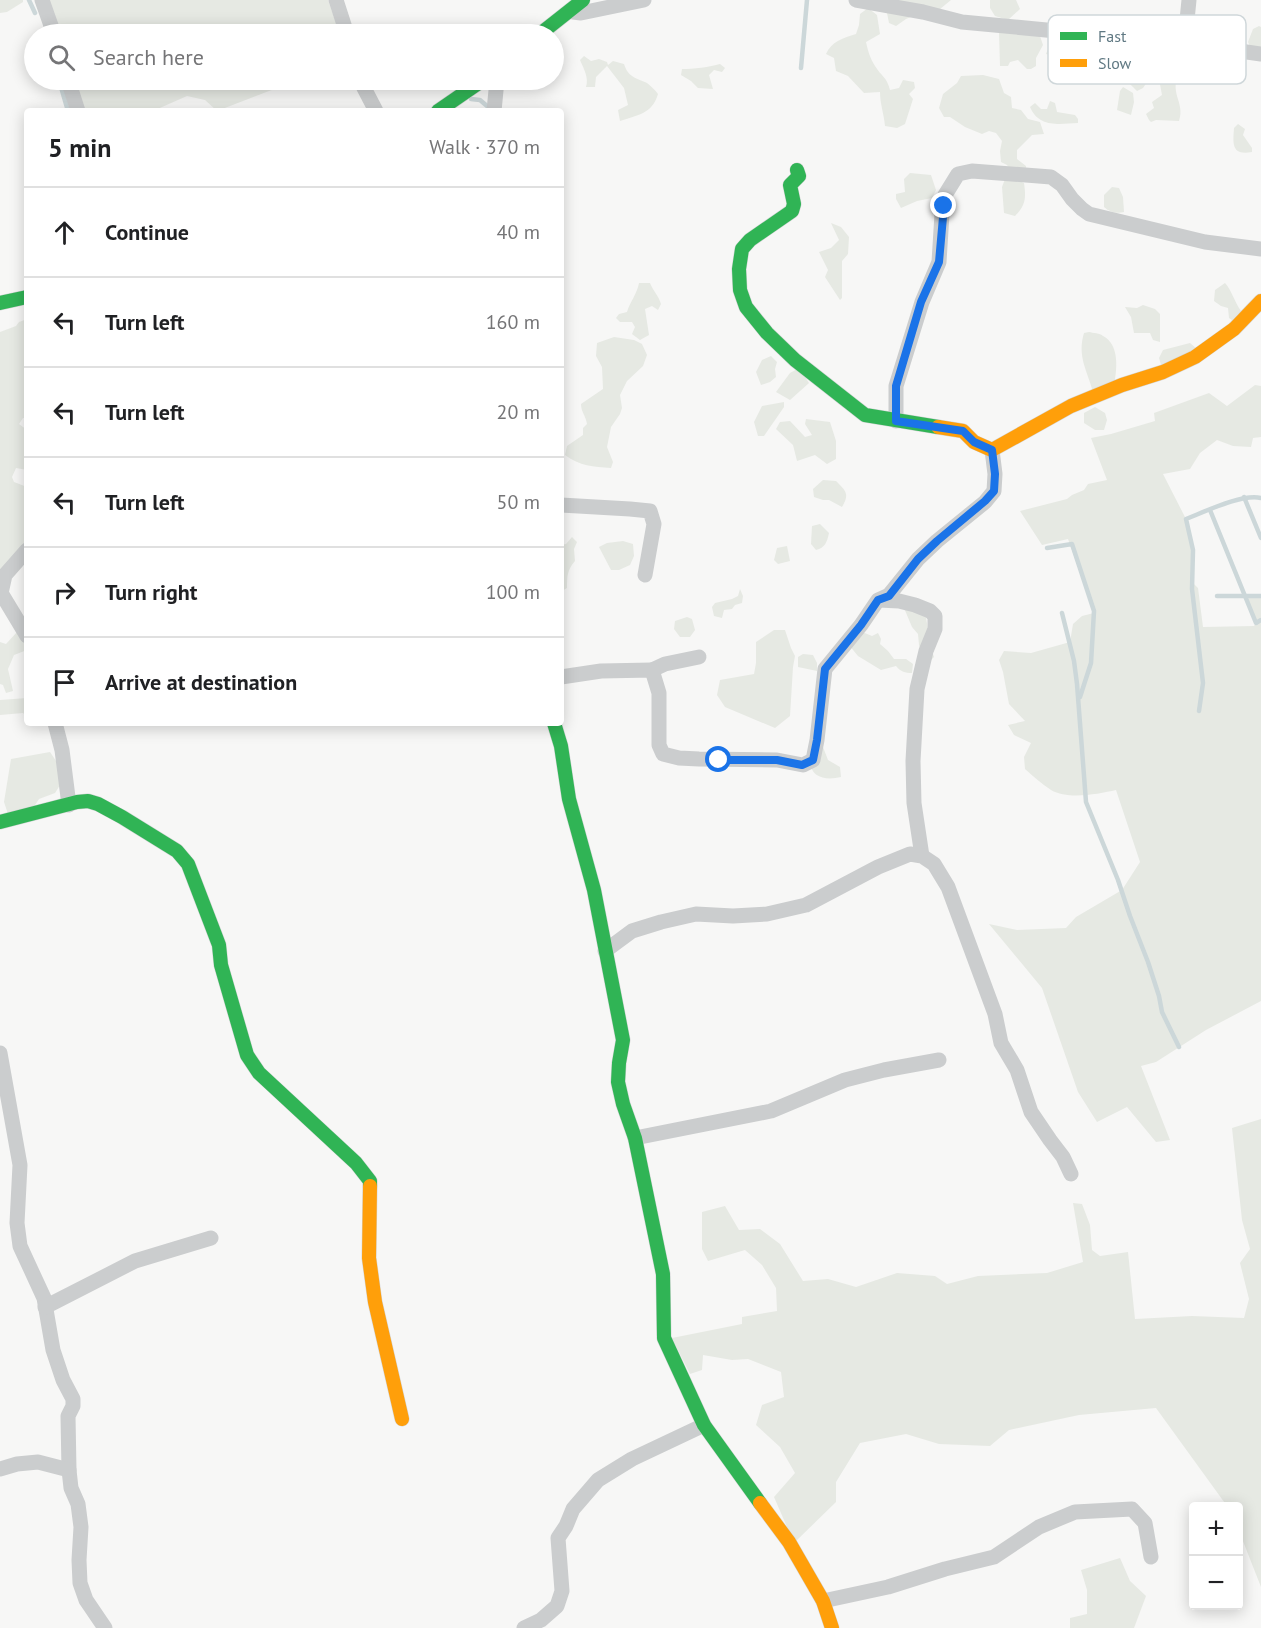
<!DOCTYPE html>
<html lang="en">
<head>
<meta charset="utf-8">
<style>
	body { margin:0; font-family:"PT Sans",sans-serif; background:#f2f2f2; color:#202124 }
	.controls { position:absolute; right:18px; bottom:18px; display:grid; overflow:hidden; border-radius:6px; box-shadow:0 3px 15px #0003 }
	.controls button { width:54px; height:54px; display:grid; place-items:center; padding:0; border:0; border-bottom:2px solid #e0e0e0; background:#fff; color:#202124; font:30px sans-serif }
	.stop { position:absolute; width:18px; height:18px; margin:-14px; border:4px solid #1a73e8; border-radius:50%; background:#fff }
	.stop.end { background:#1a73e8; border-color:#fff; box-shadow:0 2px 6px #0008 }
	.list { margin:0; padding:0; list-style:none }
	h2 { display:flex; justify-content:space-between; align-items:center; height:78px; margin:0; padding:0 24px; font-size:26px }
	h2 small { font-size:20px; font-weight:400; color:#757577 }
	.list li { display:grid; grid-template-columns:39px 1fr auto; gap:18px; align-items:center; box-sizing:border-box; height:90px; padding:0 24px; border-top:2px solid #e0e0e0 }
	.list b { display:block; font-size:22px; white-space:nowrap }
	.list em { font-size:20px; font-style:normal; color:#757577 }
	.icon { flex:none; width:33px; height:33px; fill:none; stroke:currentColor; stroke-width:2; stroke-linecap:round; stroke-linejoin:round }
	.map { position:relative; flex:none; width:1261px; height:1628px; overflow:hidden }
	.search { position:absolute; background:#fff; box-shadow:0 3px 15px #0003; left:24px; top:24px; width:540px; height:66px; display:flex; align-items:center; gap:15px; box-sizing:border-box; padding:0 21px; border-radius:33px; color:#757577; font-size:22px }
	.panel { position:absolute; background:#fff; box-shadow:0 3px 15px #0003; left:24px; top:108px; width:540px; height:618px; border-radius:6px }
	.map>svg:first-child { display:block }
	.green { fill:#e6e9e3 }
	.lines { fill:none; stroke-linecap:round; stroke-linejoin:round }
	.stream { stroke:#ccd7d9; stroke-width:4.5 }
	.fast-casing { stroke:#d4d5d6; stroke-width:15 }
	.slow-casing { stroke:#d4d5d6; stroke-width:15 }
	.street { stroke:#cbcdce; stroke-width:15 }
	.fast { stroke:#30b455; stroke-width:14 }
	.slow { stroke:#ff9f0a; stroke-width:14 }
	.route { stroke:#1a73e8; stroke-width:8 }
	.key { fill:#fff; stroke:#cfd7da; stroke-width:1.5 }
	.key-label { font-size:16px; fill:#607983 }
</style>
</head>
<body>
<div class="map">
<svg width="1261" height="1628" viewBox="0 0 1261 1628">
	<rect width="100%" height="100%" fill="#f7f7f6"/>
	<!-- green -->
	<g class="green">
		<polygon points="0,0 23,0 23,2 7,12 0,13"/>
		<polygon points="48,0 328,0 340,34 60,34"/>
		<polygon points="888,0 951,0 940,9 923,12 906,19 896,26 889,23 887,13"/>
		<polygon points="990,0 1016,0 1020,9 1008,20 995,16 990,8"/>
		<path d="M868 8 877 15 880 34 866 42C868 51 870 58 875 66 881 76 887 77 890 90L899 88 903 80 914 82 915 88 909 94 913 99 905 124 897 128 885 126C884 114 880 104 880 92L864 93 848 76 836 71 834 58 826 54C832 41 843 38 856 34L859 25 860 14Z"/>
		<polygon points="1259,26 1261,27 1261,58 1254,55 1248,42 1253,29"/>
		<polygon points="999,32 1039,33 1043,45 1036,58 1036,66 1031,69 1027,69 1018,60 1010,62 1008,66 1000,66"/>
		<path d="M1155 34 1156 42 1154 59 1167 62H1176L1181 46 1188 47 1189 53 1181 61 1182 69C1166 92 1186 101 1179 121L1156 120 1151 122 1149 120 1146 114 1154 108 1152 102 1162 95 1159 79 1151 76 1143 88 1137 91 1124 78V67L1126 61 1133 62V72L1141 75 1146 68 1147 51 1138 50 1136 41 1141 35Z"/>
		<path d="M1053 43 1067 44 1066 50C1059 54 1054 57 1046 54L1048 49Z"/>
		<path d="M584 56 591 61 599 59 607 62 608 65 613 61 624 64C628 77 636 78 647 83 651 86 655 90 658 94 652 114 638 115 620 121L618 110 628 105 624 88 607 66 596 77 595 87H586C589 78 584 69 580 60Z"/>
		<path d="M720 64 725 68 722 72 714 70 709 75 713 89 698 88 691 81 681 75 682 69C693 69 710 67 720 64Z"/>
		<polygon points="983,75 999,79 1004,93 1011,97 1012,108 1021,110 1028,119 1040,122 1044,134 1032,135 1017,150 1017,159 1026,166 1026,171 1012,173 1007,165 1001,162 1000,151 1002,141 996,133 989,131 982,134 965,127 950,117 944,117 939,108 943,94 957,83 961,76"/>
		<polygon points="75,80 298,80 217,111 205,100 187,96 153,111 83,111"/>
		<polygon points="1123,87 1133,93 1134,102 1131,115 1117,110 1120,91"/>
		<path d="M1050 101 1055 103 1057 112 1075 115 1078 119V123C1059 124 1039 128 1030 107L1035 103 1041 109H1047Z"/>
		<path d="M1238 124 1245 129 1243 135 1252 148V152C1231 156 1233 143 1234 128Z"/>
		<polygon points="910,173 931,175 936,190 932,198 917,201 901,208 896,199 896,194 905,192 904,179"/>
		<path d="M1005 179H1015L1024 183C1026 197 1026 205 1015 216L1004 213 1002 187Z"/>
		<path d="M1112 187 1119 188 1123 197 1124 212C1117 214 1109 212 1104 207V195Z"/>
		<polygon points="831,223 841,227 849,237 848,254 842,261 842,298 840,300 825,277 828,270 819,252 831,248 839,240"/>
		<path d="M639 283H650C653 291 659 296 661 304L658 310 652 306 645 309 649 335 640 340 632 334 635 327 632 322H620L616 318 619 314 627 312C630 302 637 294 639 283Z"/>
		<path d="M1225 283C1232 291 1234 301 1241 311L1232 320 1229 318 1228 308 1221 306 1214 301 1215 290Z"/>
		<polygon points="1143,305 1155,309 1160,314 1160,342 1153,340 1150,333 1134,333 1131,317 1125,307 1137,308"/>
		<polygon points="27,319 27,419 23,418 19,424 27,430 27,470 16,468 12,477 14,482 27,487 27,543 0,580 0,332 16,326 19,322"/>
		<path d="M1089 332C1093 333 1100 333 1103 336 1120 345 1117 370 1114 385L1093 392C1087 370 1077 356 1084 333Z"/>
		<path d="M614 337 634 340 642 344 647 355 643 366 627 381 620 395 622 408 620 414 611 427 607 447 613 462 611 468C593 467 580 466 565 455L567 446 583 435V428L587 424C586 416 581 412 581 404L603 389 602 367 596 356 597 343Z"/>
		<polygon points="1190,343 1198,350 1162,368 1159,358 1163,350"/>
		<polygon points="771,356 777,362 775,369 776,377 770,382 761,385 756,372 762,360"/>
		<polygon points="799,368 809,383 790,400 776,392 790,373"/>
		<path d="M1255 385 1261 386V437L1253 438 1251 447 1233 446 1217 440 1200 453 1190 469 1163 474 1186 519 1193 550V583L1198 588 1203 627 1254 626 1256 623 1246 597 1261 596V1001L1206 1030 1156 1062 1141 1066 1170 1140 1156 1142 1127 1107 1097 1122 1078 1092 1042 988 989 924 1017 930 1066 928 1076 917 1122 890 1140 862 1116 790C1098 794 1068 800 1051 790 1042 784 1033 776 1025 769L1024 757 1031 743 1014 735 1008 725 1025 721 1009 704 1003 672 999 660 1004 651 1031 653 1070 642 1073 624 1082 616 1094 613 1068 539 1042 545 1020 511 1067 499 1072 495 1084 490 1088 484 1107 480 1091 438 1111 434 1155 421 1154 413 1209 393 1227 406Z"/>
		<polygon points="784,402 784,407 764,436 758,436 754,422 762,406"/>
		<polygon points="1095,407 1105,413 1107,420 1104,430 1095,430 1084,423 1084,413"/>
		<polygon points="806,419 830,422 836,441 836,459 827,464 815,455 797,461 793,445 776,429 780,422 790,421 805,437 812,435 805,424"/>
		<path d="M823 480 836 481C846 491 850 494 842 507L829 500H823L814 497 813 489Z"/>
		<path d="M820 524 829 533C827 542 825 548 816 550L811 544 812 526Z"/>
		<path d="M572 537 577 542 574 549 575 561C567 570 567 577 567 588L562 591 561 578 563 575 561 573V545L566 544Z"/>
		<polygon points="623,541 633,544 634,556 630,565 619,570 611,570 599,547 607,543"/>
		<polygon points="787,546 790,561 778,564 774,560 777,548"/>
		<polygon points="740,589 743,596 742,603 735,605 732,609 724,610 722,618 714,616 712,607 715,603 732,599 738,596"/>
		<polygon points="924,605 931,648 934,657 931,660 923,658 919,645 918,634 912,627 904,608"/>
		<polygon points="687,617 692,619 695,630 690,637 680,637 674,629 675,621"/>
		<polygon points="774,630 785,630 791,648 795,656 793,667 790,716 775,728 725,707 717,695 720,680 754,674 756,663 756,642"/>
		<polygon points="18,631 27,640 27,650 14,655 8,669 13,691 6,693 3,685 0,684 0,642 6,644"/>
		<path d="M860 631 872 636 878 633 881 639 880 644 888 651 894 659H906L913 664 912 673C905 673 901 672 896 666L881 670 858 656 849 645Z"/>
		<polygon points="803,654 813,655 817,663 817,671 798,667 798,657"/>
		<polygon points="27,698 27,717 23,713 0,715 0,700"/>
		<path d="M814 741 823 747 828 760 840 767 841 777C824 781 808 777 810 756 810 751 813 746 814 741Z"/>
		<polygon points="50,752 60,767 62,782 55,793 39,799 29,814 10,820 4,802 11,759"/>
		<polygon points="1261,1119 1261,1587 1239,1531 1238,1506 1227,1506 1156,1408 1079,1415 1009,1430 990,1446 939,1444 906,1434 860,1443 836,1482 836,1502 794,1543 774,1497 795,1473 780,1447 756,1425 762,1405 784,1397 781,1372 748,1359 732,1360 703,1355 702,1370 690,1374 672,1338 742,1324 742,1317 777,1311 776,1288 762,1265 745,1250 708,1261 702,1249 702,1212 725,1206 739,1230 760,1229 780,1244 803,1281 828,1279 856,1287 897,1273 935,1276 947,1284 978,1276 1047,1273 1083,1262 1073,1203 1082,1204 1090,1225 1092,1250 1100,1256 1128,1252 1135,1319 1192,1316 1244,1318 1249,1299 1240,1263 1250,1249 1242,1220 1232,1128"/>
		<polygon points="1120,1558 1130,1581 1146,1596 1134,1628 1070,1628 1070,1618 1087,1614 1087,1590 1081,1570"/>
	</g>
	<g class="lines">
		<!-- stream -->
		<g class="stream">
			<polyline points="29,0 35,13"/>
			<polyline points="801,68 807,0"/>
			<polyline points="59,80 68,111"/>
			<polyline points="471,99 480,100 487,106"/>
			<polyline points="1244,497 1261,538"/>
			<polyline points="1210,510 1256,623 1261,620"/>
			<polyline points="1047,548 1072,544 1094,611 1091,663 1080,697"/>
			<polyline points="1217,596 1261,596"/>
			<polyline points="1062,613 1074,661 1077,684 1086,802 1118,880 1130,916 1148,962 1159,996 1162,1012 1179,1047"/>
			<path d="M1199 711 1203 683 1192 589 1193 550 1186 519C1204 512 1243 493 1261 498"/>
		</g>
		<defs>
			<g id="fast">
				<polyline points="540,34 583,0"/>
				<polyline points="438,111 483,80"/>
				<polyline points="797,170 799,176 790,185 794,204 792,211 750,240 742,249 739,269 740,290 746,307 767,333 795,360 865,415 938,427"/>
				<polyline points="0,303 27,297"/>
				<polyline points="554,723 561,746 569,799 594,890 623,1040 619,1063 618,1082 623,1104 635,1138 663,1274 664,1338 704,1425 760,1503"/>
				<polyline points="0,822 77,802 88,801 98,804 122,817 177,851 188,864 219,945 221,965 247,1055 259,1073 356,1163 370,1181 370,1186"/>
			</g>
			<g id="slow">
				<polyline points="938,427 963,431 974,442 992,450 1071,406 1122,385 1163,372 1195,357 1234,329 1261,301"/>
				<polyline points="370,1186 369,1258 375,1302 402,1419"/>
				<polyline points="760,1503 789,1542 823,1601 832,1628"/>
			</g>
		</defs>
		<!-- fast casing -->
		<use href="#fast" class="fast-casing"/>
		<!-- slow casing -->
		<use href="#slow" class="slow-casing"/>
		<!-- street -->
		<g class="street">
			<polyline points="42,0 54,34"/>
			<polyline points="336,0 347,34"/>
			<polyline points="856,0 923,12 962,22 1088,34 1112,34 1134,30 1157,33 1233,50 1261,54"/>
			<polyline points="571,10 573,12 581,13 644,0"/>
			<polyline points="1185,40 1189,0"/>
			<polyline points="68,80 78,111"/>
			<polyline points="361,80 364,88 376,111"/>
			<polyline points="494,111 497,80"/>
			<polyline points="896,421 896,386 922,302 939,262 942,214 945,195 958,174 972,171 1051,177 1062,185 1072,199 1082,209 1089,214 1205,242 1261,249"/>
			<polyline points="561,505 630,509 650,511 654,524 645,575"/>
			<polyline points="27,550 5,575 1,593 27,636"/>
			<polyline points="879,600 899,601 915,605 930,611 935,616 935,629 926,651 917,689 913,761 914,803 922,856"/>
			<polyline points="652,670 665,664 699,657"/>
			<polyline points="561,677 601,671 652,670 659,693 659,745 663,754 679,758 699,759 777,760 803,765 813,760 817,740 825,669 861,625 878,600 889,595 918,559 937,541 985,502 994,491 995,474 992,450"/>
			<polyline points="55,723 62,750 69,805"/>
			<polyline points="605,951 632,931 661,922 696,914 733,916 767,914 806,905 878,867 910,854 922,856 934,864 948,887 995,1014 1001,1043 1017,1070 1031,1112 1050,1140 1063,1157 1071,1174"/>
			<polyline points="0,1053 20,1165 17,1223 20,1246 44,1298 53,1350 63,1380 73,1399 73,1406 68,1416 69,1470 71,1488 78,1504 81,1527 79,1560 80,1583 86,1600 105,1628"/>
			<polyline points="635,1138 771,1111 845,1080 884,1070 939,1060"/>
			<polyline points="45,1307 135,1261 211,1238"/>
			<polyline points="0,1469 17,1464 38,1462 69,1470"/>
			<polyline points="823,1601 888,1587 945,1569 994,1557 1039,1527 1075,1512 1132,1509 1145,1523 1151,1557"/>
			<polyline points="524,1628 541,1620 557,1606 562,1591 558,1538 566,1526 573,1509 598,1480 632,1459 704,1425"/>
		</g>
		<!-- fast -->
		<use href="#fast" class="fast"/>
		<!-- slow -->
		<use href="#slow" class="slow"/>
	</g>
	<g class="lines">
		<!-- route -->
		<polyline class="route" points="719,760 777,760 802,765 813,760 817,740 825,669 861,625 878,600 889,596 918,559 937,541 985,501 994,491 995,474 992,450 974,442 963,431 896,421 896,386 921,302 939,262 944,206"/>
	</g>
	<!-- legend -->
	<rect x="1048" y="15" width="198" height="69" rx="9" class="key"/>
	<rect x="1060" y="32" width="27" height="8" fill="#30b455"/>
	<rect x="1060" y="59" width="27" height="8" fill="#ff9f0a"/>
	<g class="key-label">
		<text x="1098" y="42">Fast</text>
		<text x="1098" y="69">Slow</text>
	</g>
</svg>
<div class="controls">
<button>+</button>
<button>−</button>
</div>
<div class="stop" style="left:719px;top:760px"></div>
<div class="stop end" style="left:944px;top:206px"></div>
<div class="search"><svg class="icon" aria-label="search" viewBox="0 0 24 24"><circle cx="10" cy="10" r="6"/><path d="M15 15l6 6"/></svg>Search here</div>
<section class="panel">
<h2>5 min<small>Walk · 370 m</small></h2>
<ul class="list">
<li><svg class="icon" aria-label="ahead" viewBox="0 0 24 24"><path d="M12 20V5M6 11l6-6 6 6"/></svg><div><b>Continue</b></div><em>40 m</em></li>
<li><svg class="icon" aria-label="left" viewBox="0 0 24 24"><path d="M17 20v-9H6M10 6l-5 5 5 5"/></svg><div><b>Turn left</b></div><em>160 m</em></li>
<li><svg class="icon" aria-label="left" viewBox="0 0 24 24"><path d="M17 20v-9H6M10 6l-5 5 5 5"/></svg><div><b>Turn left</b></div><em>20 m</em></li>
<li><svg class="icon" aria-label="left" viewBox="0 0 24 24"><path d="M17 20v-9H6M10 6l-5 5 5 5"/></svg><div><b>Turn left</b></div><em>50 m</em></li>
<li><svg class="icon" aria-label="right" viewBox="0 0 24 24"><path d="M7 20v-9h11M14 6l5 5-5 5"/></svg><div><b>Turn right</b></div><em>100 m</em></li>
<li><svg class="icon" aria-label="arrive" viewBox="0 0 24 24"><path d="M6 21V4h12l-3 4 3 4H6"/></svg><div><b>Arrive at destination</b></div></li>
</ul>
</section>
</div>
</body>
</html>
